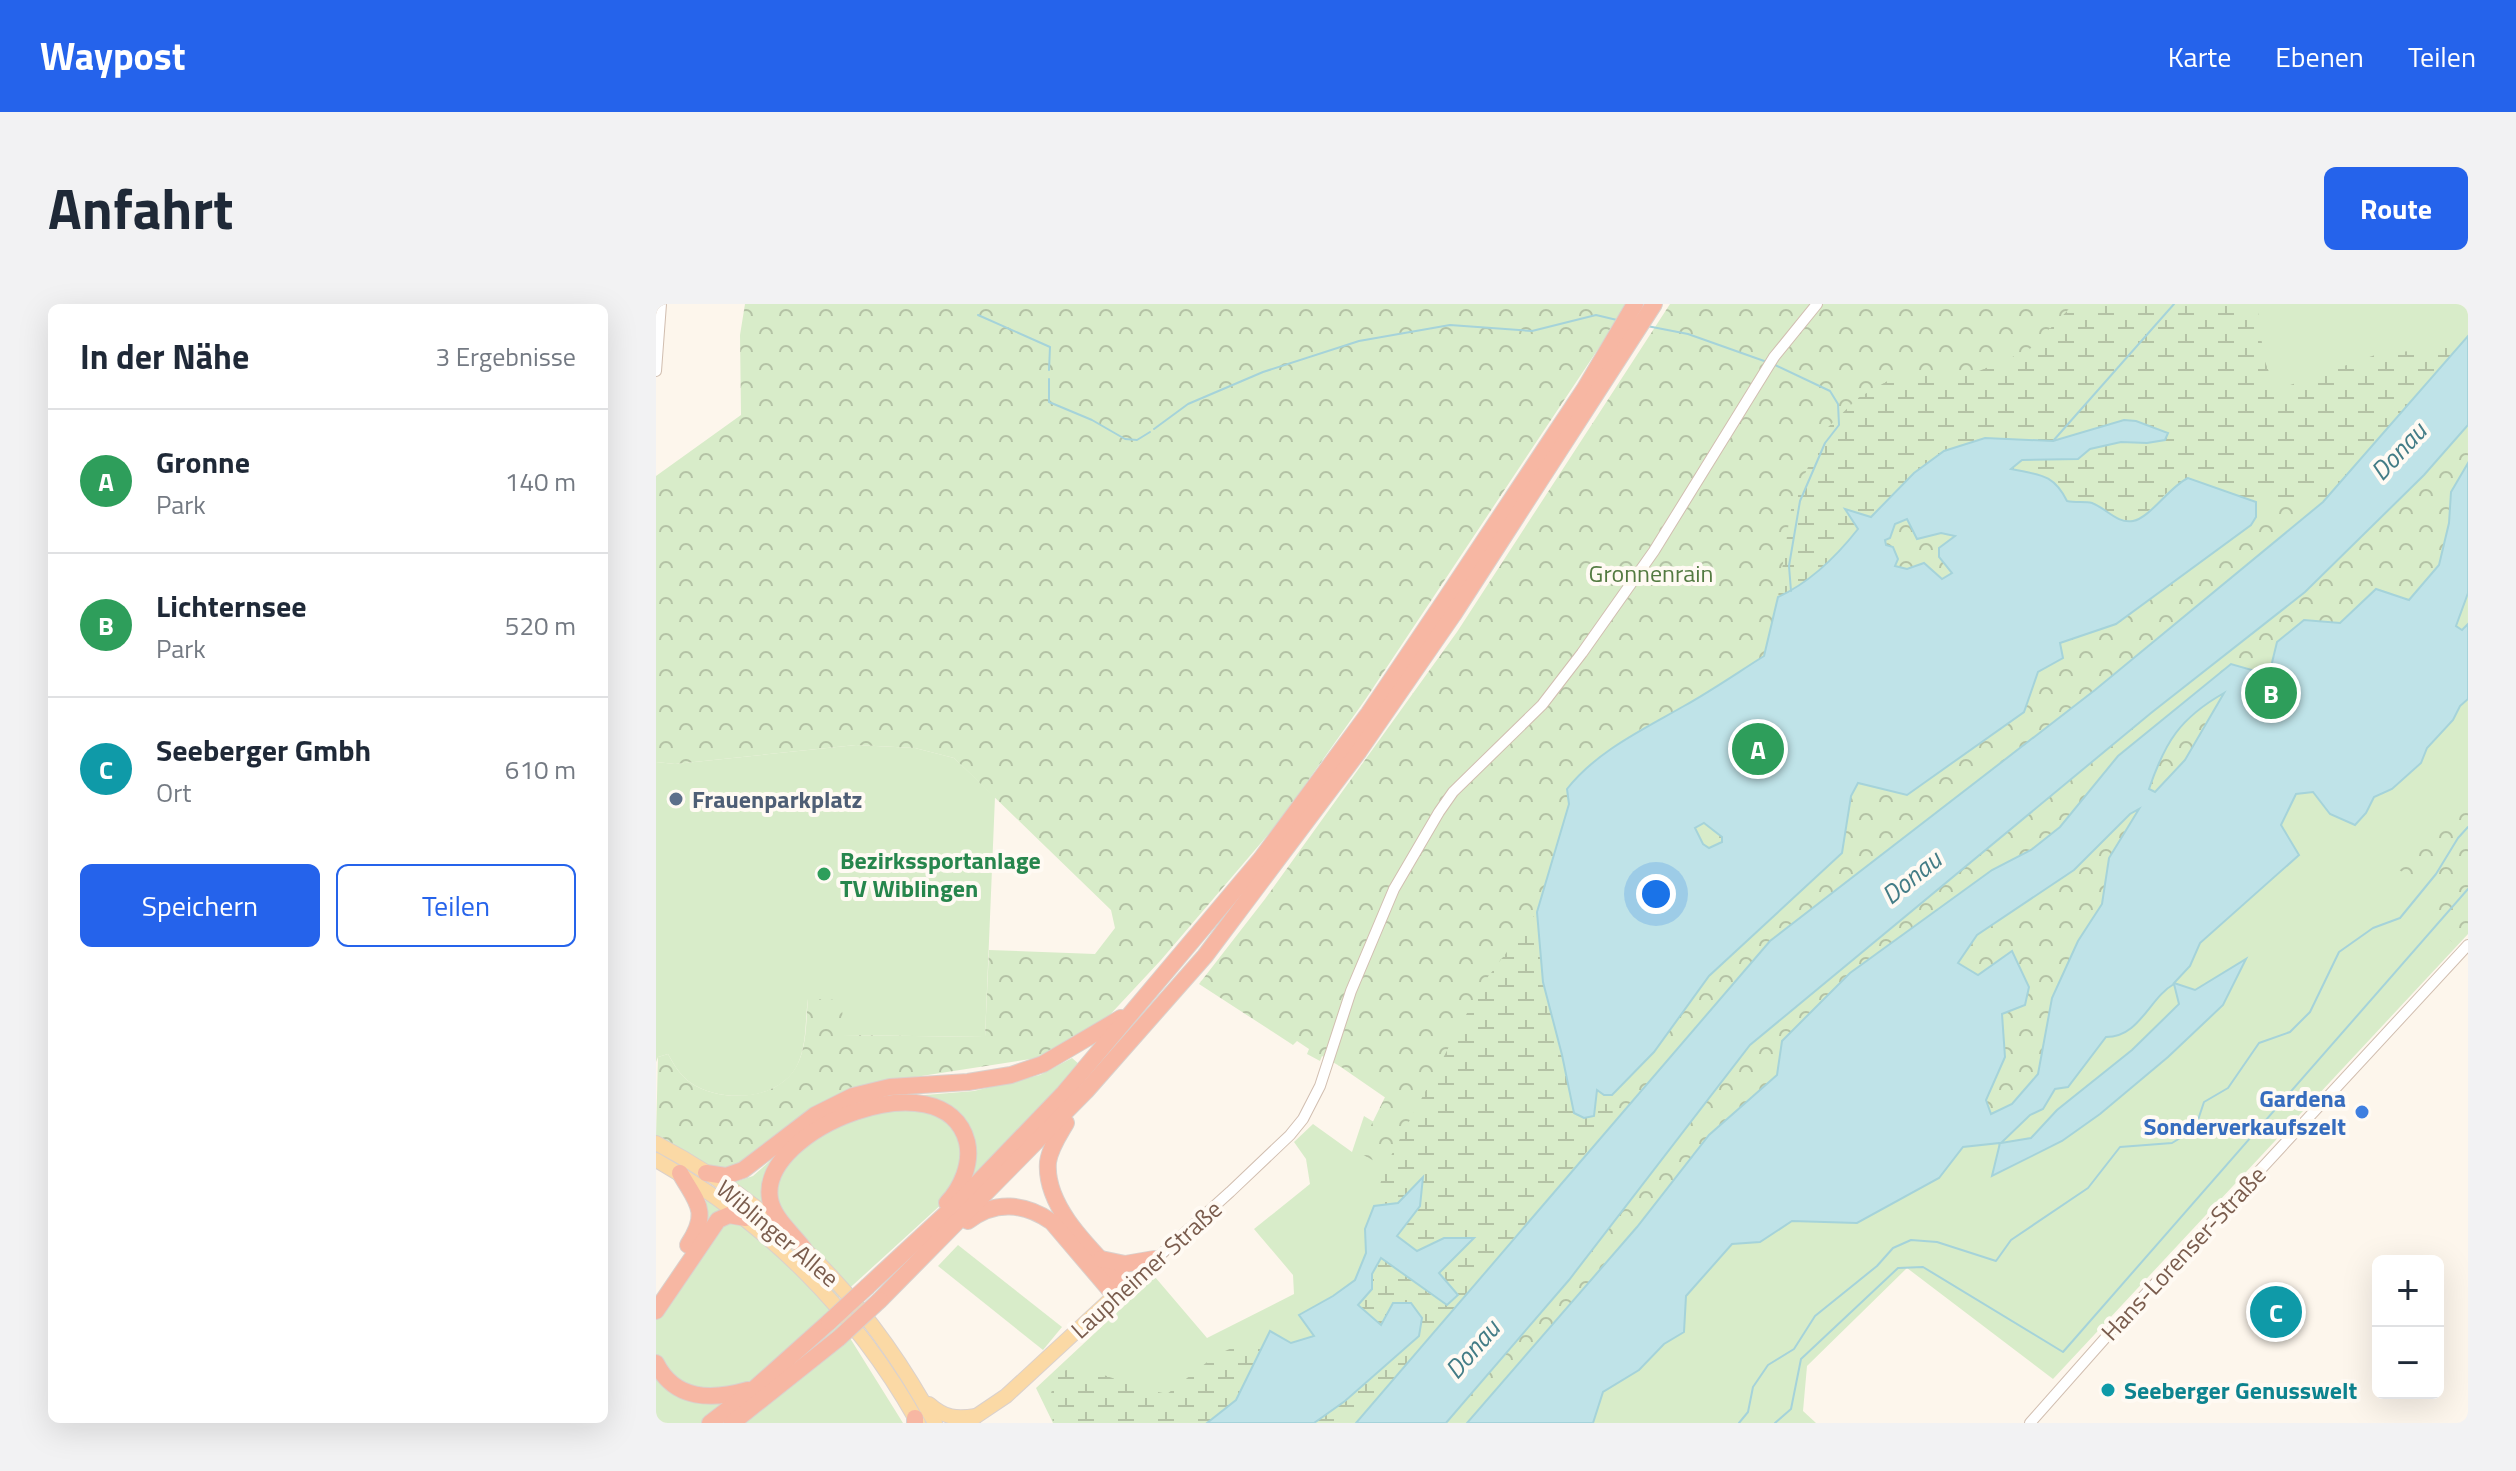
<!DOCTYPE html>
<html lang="de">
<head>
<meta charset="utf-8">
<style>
	body { margin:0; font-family:"Titillium Web",sans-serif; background:#f2f2f3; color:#1f2937 }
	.controls { position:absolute; right:24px; bottom:24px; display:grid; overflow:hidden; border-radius:12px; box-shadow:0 8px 32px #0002 }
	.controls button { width:72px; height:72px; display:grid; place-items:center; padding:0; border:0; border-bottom:2px solid #e0e1e3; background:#fff; color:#1f2937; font:40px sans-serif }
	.you { position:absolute; left:1000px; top:590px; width:28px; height:28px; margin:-20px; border:6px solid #fff; border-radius:50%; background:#1a73e8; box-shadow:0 0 0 12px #1a73e833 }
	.badge { display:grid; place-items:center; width:52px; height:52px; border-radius:50%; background:#2563eb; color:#fff; font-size:26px; font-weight:700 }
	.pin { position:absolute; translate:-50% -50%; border:4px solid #fff; box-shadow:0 2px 8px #0006 }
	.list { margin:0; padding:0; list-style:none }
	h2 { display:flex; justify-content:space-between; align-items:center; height:104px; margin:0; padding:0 32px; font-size:34px }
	h2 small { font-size:26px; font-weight:400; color:#747a83 }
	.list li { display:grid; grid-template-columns:52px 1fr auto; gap:24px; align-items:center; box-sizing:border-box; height:144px; padding:0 32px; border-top:2px solid #e0e1e3 }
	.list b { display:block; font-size:30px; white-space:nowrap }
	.list p { margin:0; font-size:26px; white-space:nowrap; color:#747a83 }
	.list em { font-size:26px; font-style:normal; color:#747a83 }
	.actions { display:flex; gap:16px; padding:24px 32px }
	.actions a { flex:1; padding:18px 0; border:2px solid #2563eb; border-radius:12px; text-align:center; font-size:28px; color:#2563eb }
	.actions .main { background:#2563eb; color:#fff }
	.map { position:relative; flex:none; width:1812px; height:1119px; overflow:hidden; border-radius:12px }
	header { display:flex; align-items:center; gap:48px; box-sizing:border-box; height:112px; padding:0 40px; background:#2563eb; color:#fff }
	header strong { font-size:38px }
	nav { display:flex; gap:44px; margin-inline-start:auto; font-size:28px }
	.intro { display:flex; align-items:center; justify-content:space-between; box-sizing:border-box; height:192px; padding:0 48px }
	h1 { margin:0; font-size:56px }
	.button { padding:20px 36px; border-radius:12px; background:#2563eb; color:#fff; font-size:28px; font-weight:700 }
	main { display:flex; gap:48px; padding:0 48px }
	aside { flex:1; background:#fff; border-radius:12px; box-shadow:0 8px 32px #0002 }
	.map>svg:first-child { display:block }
	.green { fill:#d8ecc9 }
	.forest { fill:url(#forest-crowns) }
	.wetland { fill:url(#wetland-marsh) }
	.water { fill:#bfe3e8; stroke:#a5d3da; stroke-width:2; fill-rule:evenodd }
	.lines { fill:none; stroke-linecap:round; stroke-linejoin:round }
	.stream { stroke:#a5d3da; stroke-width:2 }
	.minor-casing { stroke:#d1beb0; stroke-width:12 }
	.major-casing { stroke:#dad1cd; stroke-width:16 }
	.highway-casing { stroke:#dad1cd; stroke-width:18 }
	.minor { stroke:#fff; stroke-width:10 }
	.major { stroke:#fbd9a5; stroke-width:14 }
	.highway { stroke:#f7b7a3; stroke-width:16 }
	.highway-bridge-casing { stroke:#dad1cd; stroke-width:18; stroke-linecap:butt }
	.highway-bridge { stroke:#f7b7a3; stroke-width:16 }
	.service-dot { fill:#5c6f8a; stroke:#fffaf3; stroke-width:3 }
	.leisure-dot { fill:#2e9e5b; stroke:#fffaf3; stroke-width:3 }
	.shop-dot { fill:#3f7fe0; stroke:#fffaf3; stroke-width:3 }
	.culture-dot { fill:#0f9aa8; stroke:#fffaf3; stroke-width:3 }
	.labels { text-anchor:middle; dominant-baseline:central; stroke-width:8; stroke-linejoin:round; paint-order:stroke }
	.park-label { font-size:24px; fill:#537a41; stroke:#fffaf3 }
	.service-label { font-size:24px; font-weight:bold; fill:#4e5e75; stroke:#fffaf3; text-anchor:start }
	.leisure-label { font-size:24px; font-weight:bold; fill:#27864d; stroke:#fffaf3; text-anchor:start }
	.shop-label { font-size:24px; font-weight:bold; fill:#366cbe; stroke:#fffaf3; text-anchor:end }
	.street-label { font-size:24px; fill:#7a5c4d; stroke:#fffaf3 }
	.culture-label { font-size:24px; font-weight:bold; fill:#0d838f; stroke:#fffaf3; text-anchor:start }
	.water-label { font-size:26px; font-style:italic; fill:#437c86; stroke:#fffaf3 }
</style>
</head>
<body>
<header>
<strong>Waypost</strong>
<nav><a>Karte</a><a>Ebenen</a><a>Teilen</a></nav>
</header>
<div class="intro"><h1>Anfahrt</h1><a class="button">Route</a></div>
<main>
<aside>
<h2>In der Nähe<small>3 Ergebnisse</small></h2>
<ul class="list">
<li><span class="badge" style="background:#2e9e5b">A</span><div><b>Gronne</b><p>Park</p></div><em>140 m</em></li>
<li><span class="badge" style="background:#2e9e5b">B</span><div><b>Lichternsee</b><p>Park</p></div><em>520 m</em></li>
<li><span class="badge" style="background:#0f9aa8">C</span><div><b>Seeberger Gmbh</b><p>Ort</p></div><em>610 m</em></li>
</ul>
<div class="actions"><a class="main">Speichern</a><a>Teilen</a></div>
</aside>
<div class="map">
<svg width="1812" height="1119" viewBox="0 0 1812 1119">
	<defs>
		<pattern id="forest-crowns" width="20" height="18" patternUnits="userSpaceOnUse" patternTransform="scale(2)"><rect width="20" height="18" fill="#d8ecc9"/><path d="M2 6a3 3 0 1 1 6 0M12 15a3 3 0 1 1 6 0" fill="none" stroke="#b4c2a5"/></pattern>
		<pattern id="wetland-marsh" width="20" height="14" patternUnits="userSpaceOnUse" patternTransform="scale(2)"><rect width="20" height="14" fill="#d8ecc9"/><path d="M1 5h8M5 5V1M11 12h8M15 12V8" fill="none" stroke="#b4c2a5"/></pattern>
	</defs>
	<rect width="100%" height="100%" fill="#fdf6ec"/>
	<!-- green -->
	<g class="green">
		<polygon points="1171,0 1812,0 1812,630 1397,1075 1251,964 1151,1062 1147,1107 1160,1119 397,1119 380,1084 499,973 551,1034 638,990 637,971 598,925 654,880 650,855 638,838 657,820 696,848 708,812 726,823 740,801 682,761 768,553"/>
		<path d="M200 441 259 444 298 454 339 493 329 733 187 731 152 695C149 715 151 737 143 757 128 797 66 800 35 779 24 771 18 761 12 750L2 753 0 758V458L19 460Z"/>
		<polygon points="416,754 424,761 314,878 289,897 174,1002 247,1119 0,1119 0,1016 47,944 50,895 73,880 97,872 124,848 233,794 318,787 384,771"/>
		<polygon points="302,941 406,1023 387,1046 282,962"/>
	</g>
	<!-- forest -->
	<g class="forest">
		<path d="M89 0H972L709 396 622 519 505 656 450 715 381 754 246 775 167 798 95 856 69 865 54 862 0 833 2 753 12 750C18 761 24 771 35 779 66 800 127 797 143 757 151 738 150 715 152 695L186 696 187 731 329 733 333 646 439 650 459 624 455 606 298 454 259 444 200 441 19 460 0 458V172L85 111 84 31Z"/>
		<polygon points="1014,0 1418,0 1373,46 1323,67 1247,68 1136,199 1122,293 1108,352 1030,401 981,427 913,500 881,608 826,681 729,863 702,848 731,789 666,752 664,757 651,750 653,745 641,737 637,741 543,680 609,595 801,328"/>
		<polygon points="1812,121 1812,159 1795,188 1793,219 1783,261 1753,296 1720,285 1683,319 1648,316 1621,338 1613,371 1575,360 1462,452 1404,523 1375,547 1336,566 1194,669 1126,737 1121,771 1053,831 981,923 815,1114 811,1119 790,1119 913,976 1094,741 1495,409 1649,288 1768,171"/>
		<polygon points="1600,198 1667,198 1439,386 980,793 957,817 956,791 998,748 1053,672 1186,549 1195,492 1202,479 1368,408 1382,368 1404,339 1460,320 1548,257 1595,221 1600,213"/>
		<polygon points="1251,215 1261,235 1285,229 1300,232 1283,254 1296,268 1286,275 1238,262 1229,235 1234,234 1239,220"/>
		<polygon points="1569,388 1529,456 1499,488 1492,485 1511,440 1533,411"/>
		<polygon points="1485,504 1453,554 1446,600 1422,637 1396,694 1382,770 1356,800 1335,810 1330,796 1349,753 1346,710 1322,671 1302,659 1321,631 1418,566 1474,510"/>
		<polygon points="1812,504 1812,622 1797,639 1775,618 1792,585 1742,566"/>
		<polygon points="1048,518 1066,533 1066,538 1053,544 1047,540 1039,524"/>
	</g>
	<!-- wetland -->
	<g class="wetland">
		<path d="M1418 0H1601L1608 55 1620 86 1719 51 1805 41 1667 198H1600L1557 185 1544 177 1521 179 1486 213 1476 217 1465 216 1435 198 1423 200 1411 197 1403 181 1354 165 1365 156 1422 155 1434 145 1465 138 1491 139 1509 136 1512 129 1468 116 1397 137 1383 136 1258 169 1215 213 1190 205 1203 225C1180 253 1155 277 1122 293L1136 199 1168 127 1202 94 1247 68 1323 67 1373 46Z"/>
		<polygon points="881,608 887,678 906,751 918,809 940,790 942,785 948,791 956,791 957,817 700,1119 658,1119 690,1097 763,1032 725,1021 702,1000 716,985 716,970 726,953 790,1001 783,970 817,934 788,934 761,947 741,931 764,902 767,874 742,899 718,902 729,863 826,681"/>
		<polygon points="614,1027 580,1096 551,1119 397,1119 393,1095 402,1069 422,1062 485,1084 511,1090 560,1051"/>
	</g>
	<!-- water -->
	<g class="water">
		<polygon points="1812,32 1812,121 1768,171 1649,288 1495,409 1094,741 913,976 790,1119 700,1119 1114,637 1439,386 1667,198"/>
		<path d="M1468 116 1480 117 1512 129 1509 136 1491 139 1465 138 1434 145 1422 155 1366 156 1355 165C1383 171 1397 169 1411 197 1420 199 1429 197 1436 199 1450 204 1461 220 1477 217 1494 214 1513 183 1532 174L1600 198V213L1595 221 1460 320 1404 339 1407 354 1382 368 1368 408 1251 491 1202 479 1195 492 1186 549 1053 672 998 748 956 791H948L941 786 938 812 928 814 918 809 906 751 887 678 881 608 913 500 911 485C941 447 986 426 1028 402 1055 387 1081 369 1108 352L1122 293C1155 278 1180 253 1202 225L1189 205 1215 213 1258 169 1288 147 1329 134 1397 137ZM1251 215 1261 235 1285 229 1299 232 1283 244V253L1296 269 1286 275 1268 259 1251 265 1239 262 1242 255 1237 243 1230 241 1229 236 1234 234 1239 220ZM1048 519 1066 533V538L1053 544 1047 540 1039 524Z"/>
		<path d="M1812 159V289L1800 322 1806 326 1812 320V395L1804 402 1797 416 1771 444 1765 459 1736 485 1718 493 1710 509 1699 521 1674 510 1657 488 1640 490 1625 521 1643 551 1544 639 1534 662 1518 679 1539 686 1590 655 1567 701 1512 753 1444 810 1406 837 1336 872 1344 839 1307 843 1283 874 1201 919 1136 917 1104 938 1076 940 1030 992 1028 1028 1008 1040 983 1066 947 1088 937 1119H811L981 923 1053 831 1121 771 1126 737 1194 669 1336 566 1375 546 1404 523 1462 452 1575 360 1613 371 1621 338 1648 316 1684 319 1720 285 1753 296 1783 261 1793 219 1795 188ZM1568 389 1529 456 1499 488 1493 485C1509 438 1524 414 1568 389ZM1483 505 1453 554 1446 600 1422 637 1396 694 1382 770 1356 800 1335 810 1330 796 1349 753 1346 710 1369 701 1373 683 1356 647 1322 671 1302 659 1321 631 1418 566 1474 510ZM1518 680 1523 700 1476 746 1401 806 1375 834 1345 839 1374 811 1387 805 1399 785 1412 783 1450 733C1484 733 1493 694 1518 680Z"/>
		<polygon points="767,873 764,902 741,932 761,947 788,934 818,934 783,969 802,991 791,1001 725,954 716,970 716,985 702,1001 725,1021 737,999 755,999 766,1014 763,1032 689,1097 658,1119 551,1119 580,1096 614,1027 635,1039 658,1032 643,1011 677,992 699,976 710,949 709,925 718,902 742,899"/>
	</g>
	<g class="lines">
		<!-- stream -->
		<g class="stream">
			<polyline points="322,11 394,43 393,66"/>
			<polyline points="991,22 1032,30 1111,58"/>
			<polyline points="1117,60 1174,87 1182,100 1183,121 1169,139 1144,197 1133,262 1135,287"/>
			<polyline points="393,75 393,98 436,116 469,135 481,136 494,128"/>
			<polyline points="498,125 532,100 607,68 703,37 794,21 876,27 940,11 961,16"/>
			<polyline points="1397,137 1518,0"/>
			<polyline points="1083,1119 1092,1108 1097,1083 1112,1061 1138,1045 1159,1012 1221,962 1237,944 1255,936 1281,938 1340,957 1355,936 1432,884 1464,843 1516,839 1539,825 1548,798 1572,784 1603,739 1634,728 1654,708 1683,648 1717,624 1744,614 1780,570 1802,534 1812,523"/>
			<polyline points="1119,1119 1135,1105 1145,1055 1242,964 1267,963 1407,1048 1812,585"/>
		</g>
		<defs>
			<g id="minor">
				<polyline points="0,67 5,0"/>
				<polyline points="470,982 574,888 634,831 647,815 664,782 695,687 738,585 783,508 797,488 886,401 926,349 998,247 1118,53 1161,0"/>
				<polyline points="1374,1119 1459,1023 1812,641"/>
			</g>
			<g id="major">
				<path d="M0 839C124 904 213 997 279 1119"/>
				<path d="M0 856C111 918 200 1008 262 1119"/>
				<path d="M273 1100C289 1114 300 1115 320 1112"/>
				<polyline points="310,1119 350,1092 467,984"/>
			</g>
			<g id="highway">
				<path d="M410 819C403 831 394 844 392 858 388 905 440 950 470 982"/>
				<path d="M24 869C41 899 54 907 32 941"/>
				<polyline points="50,869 70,872 87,866 159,811 197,792 234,783 312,778 355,771 387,760 465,714"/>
				<path d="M312 917C339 896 369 899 396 918L459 992"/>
				<path d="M148 945C137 930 117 914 114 895 102 825 289 751 311 838 316 860 305 884 291 899"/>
				<polyline points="445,955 469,960 498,955"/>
				<polyline points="212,982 308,893 408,789 605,555 713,409 789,296 928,86 979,0"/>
				<polyline points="224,996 430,787 549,652 703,447 797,311 998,0"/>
				<polyline points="0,1007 62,916 73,911 90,914"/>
				<path d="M0 1059C19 1097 56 1096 92 1086"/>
				<polyline points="54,1119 98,1085 173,1018"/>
				<polyline points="76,1119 183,1034"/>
				<polyline points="259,1119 259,1114"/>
			</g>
		</defs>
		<!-- minor casing -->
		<use href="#minor" class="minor-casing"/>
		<!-- major casing -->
		<use href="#major" class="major-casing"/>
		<!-- highway casing -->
		<use href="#highway" class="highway-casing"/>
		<!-- minor -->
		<use href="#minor" class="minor"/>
		<!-- major -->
		<use href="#major" class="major"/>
		<!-- highway -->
		<use href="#highway" class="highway"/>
		<defs>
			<g id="highway-bridge">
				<polyline points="173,1018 212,982"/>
				<polyline points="183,1034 224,996"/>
			</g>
		</defs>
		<!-- highway-bridge casing -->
		<use href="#highway-bridge" class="highway-bridge-casing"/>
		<!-- highway-bridge -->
		<use href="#highway-bridge" class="highway-bridge"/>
	</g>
	<!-- markers -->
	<circle class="service-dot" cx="20" cy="495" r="8"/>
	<circle class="leisure-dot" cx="168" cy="570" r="8"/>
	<circle class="shop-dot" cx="1706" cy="808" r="8"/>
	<circle class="culture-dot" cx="1452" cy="1086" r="8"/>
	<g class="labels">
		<!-- park labels -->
		<g class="park-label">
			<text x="995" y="269">Gronnenrain</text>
		</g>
		<!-- service labels -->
		<g class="service-label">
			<text x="36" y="495">Frauenparkplatz</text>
		</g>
		<!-- leisure labels -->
		<g class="leisure-label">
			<text x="184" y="556">Bezirkssportanlage<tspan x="184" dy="28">TV Wiblingen</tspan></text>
		</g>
		<!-- shop labels -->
		<g class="shop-label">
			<text x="1690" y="794">Gardena<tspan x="1690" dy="28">Sonderverkaufszelt</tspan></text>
		</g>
		<!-- street labels -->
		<g class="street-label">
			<text transform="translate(122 929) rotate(40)">Wiblinger Allee</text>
			<text transform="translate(1527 949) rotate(-47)">Hans-Lorenser-Straße</text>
			<text transform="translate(490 965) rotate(-42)">Laupheimer Straße</text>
		</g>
		<!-- culture labels -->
		<g class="culture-label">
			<text x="1468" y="1086">Seeberger Genusswelt</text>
		</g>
		<!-- water labels -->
		<g class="water-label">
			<text transform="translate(1742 147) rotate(-47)">Donau</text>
			<text transform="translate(1255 573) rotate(-39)">Donau</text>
			<text transform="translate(816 1045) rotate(-49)">Donau</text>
		</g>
	</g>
</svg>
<div class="controls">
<button>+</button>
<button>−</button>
</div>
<div class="you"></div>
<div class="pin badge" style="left:1102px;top:445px;background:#2e9e5b">A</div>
<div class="pin badge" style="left:1615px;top:389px;background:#2e9e5b">B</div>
<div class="pin badge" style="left:1620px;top:1008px;background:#0f9aa8">C</div>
</div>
</main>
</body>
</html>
